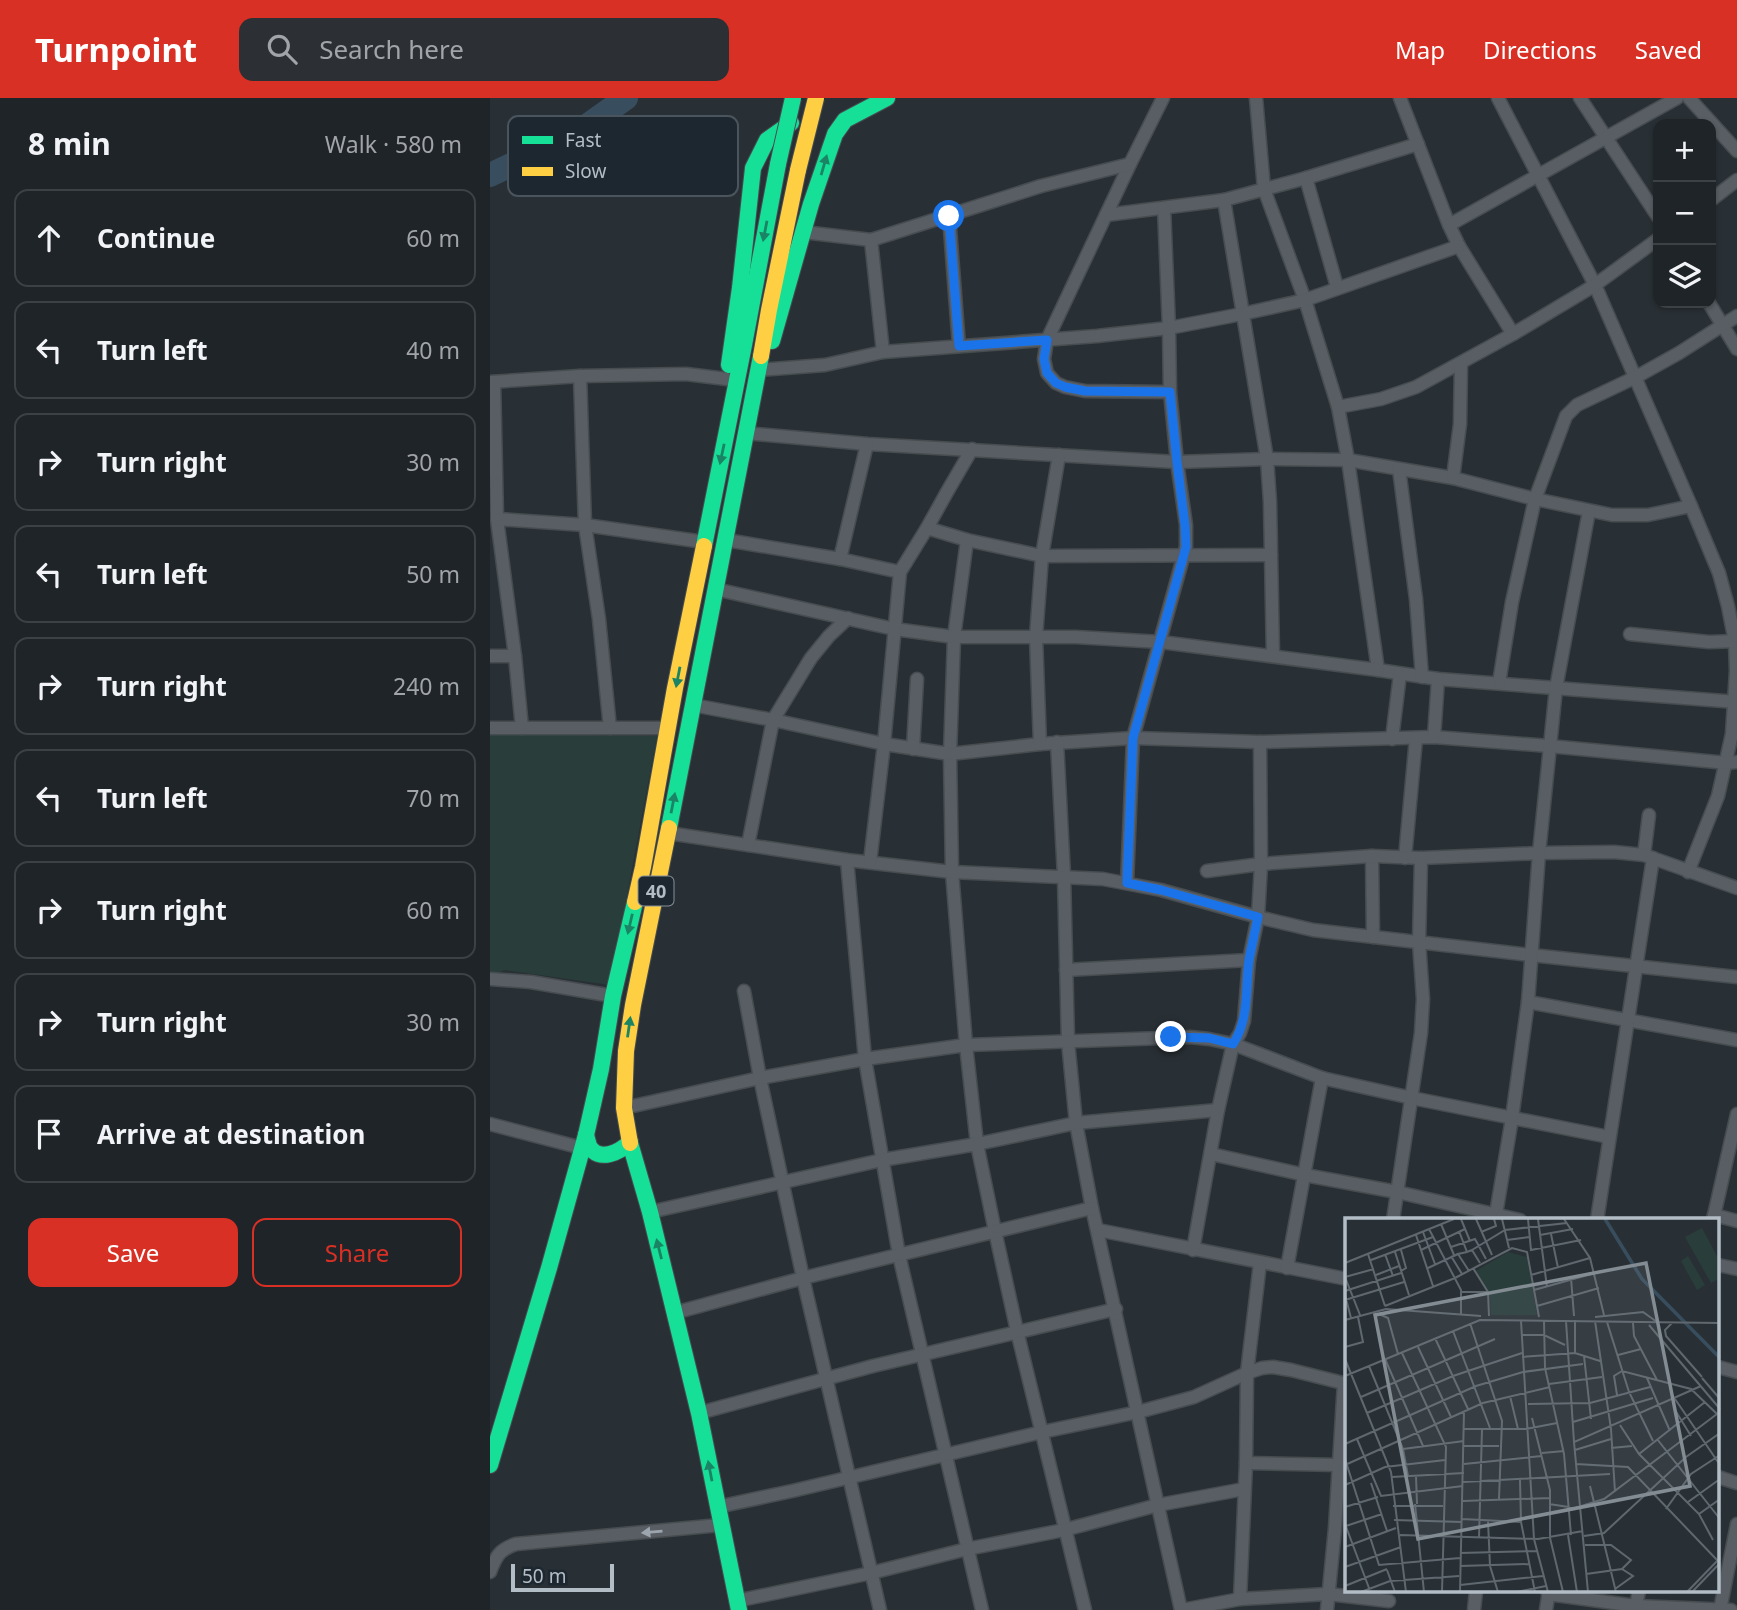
<!DOCTYPE html>
<html lang="en">
<head>
<meta charset="utf-8">
<style>
	body { margin:0; font-family:"Noto Sans",sans-serif; background:#2c3034; color:#f1f3f6 }
	.controls { position:absolute; right:21px; top:21px; display:grid; overflow:hidden; border-radius:14px; box-shadow:0 2px 5px #0004 }
	.controls button { width:63px; height:63px; display:grid; place-items:center; padding:0; border:0; border-bottom:2px solid #3c4145; background:#1f2428; color:#f1f3f6; font:35px sans-serif }
	.scale { position:absolute; left:21px; bottom:18px; width:103px; box-sizing:border-box; padding-left:7px; border:4px solid #b3bdc6; border-top:0; font-size:19px; line-height:24px; white-space:nowrap; color:#b3bdc6; -webkit-text-stroke:5px #1d272f; paint-order:stroke }
	.stop { position:absolute; width:21px; height:21px; margin:-16px; border:5px solid #1a73e8; border-radius:50%; background:#fff }
	.stop.end { background:#1a73e8; border-color:#fff; box-shadow:0 2px 7px #0008 }
	.list { margin:0; padding:0; list-style:none }
	h2 { display:flex; justify-content:space-between; align-items:center; height:91px; margin:0; padding:0 28px; font-size:30px }
	h2 small { font-size:23px; font-weight:400; color:#a1a4a8 }
	.list li { display:grid; grid-template-columns:46px 1fr auto; gap:21px; align-items:center; box-sizing:border-box; height:98px; margin:0 14px 14px; padding:0 14px; border:2px solid #3c4145; border-radius:14px }
	.list b { display:block; font-size:26px; white-space:nowrap }
	.list em { font-size:23px; font-style:normal; color:#a1a4a8 }
	.actions { display:flex; gap:14px; padding:21px 28px }
	.actions a { flex:1; padding:16px 0; border:2px solid #d93025; border-radius:14px; text-align:center; font-size:24px; color:#d93025 }
	.actions .main { background:#d93025; color:#fff }
	.icon { flex:none; width:38px; height:38px; fill:none; stroke:currentColor; stroke-width:2; stroke-linecap:round; stroke-linejoin:round }
	.map { position:relative; flex:none; width:1247px; height:1512px; overflow:hidden }
	header { display:flex; align-items:center; gap:42px; box-sizing:border-box; height:98px; padding:0 35px; background:#d93025; color:#fff }
	header strong { font-size:33px }
	nav { display:flex; gap:38px; margin-inline-start:auto; font-size:24px }
	.search { width:490px; height:63px; background:#2c3034; display:flex; align-items:center; gap:18px; box-sizing:border-box; padding:0 24px; border-radius:14px; color:#a1a4a8; font-size:26px }
	main { display:flex }
	aside { flex:1; background:#1f2428 }
	.map>svg:first-child { display:block }
	.green { fill:#293d3b }
	.lines { fill:none; stroke-linecap:round; stroke-linejoin:round }
	.river { stroke:#384e5e; stroke-width:24 }
	.street-casing { stroke:#464c50; stroke-width:15 }
	.fast-casing { stroke:#464c50; stroke-width:18 }
	.slow-casing { stroke:#464c50; stroke-width:18 }
	.street { stroke:#585e63; stroke-width:12 }
	.fast { stroke:#16e098; stroke-width:16 }
	.slow { stroke:#ffcf43; stroke-width:16 }
	.fast-bridge-casing { stroke:#464c51; stroke-width:18; stroke-linecap:butt }
	.slow-bridge-casing { stroke:#464c51; stroke-width:18; stroke-linecap:butt }
	.fast-bridge { stroke:#16e098; stroke-width:16 }
	.slow-bridge { stroke:#ffcf43; stroke-width:16 }
	.oneway { fill:#1a8464 }
	.oneway2 { fill:#9ca5ad }
	.route { stroke:#1a73e8; stroke-width:9 }
	.labels { text-anchor:middle; dominant-baseline:central; stroke-width:5; stroke-linejoin:round; paint-order:stroke }
	.shield { fill:#1d272f; stroke:#869099; stroke-width:2 }
	.shield-label { font-size:18px; font-weight:bold; fill:#b3bdc6 }
	.inset-river { fill:none; stroke:#384e5e; stroke-width:3.5 }
	.inset-road { fill:none; stroke:#60686f; stroke-width:2 }
	.view { fill:#838c93; fill-opacity:0.15; stroke:#838c93; stroke-width:3.5 }
	.inset-edge { fill:none; stroke:#b3bdc6; stroke-width:3.5 }
	.key { fill:#1d272f; stroke:#4a545c; stroke-width:2 }
	.key-label { font-size:19px; fill:#b3bdc6 }
</style>
</head>
<body>
<header>
<strong>Turnpoint</strong>
<div class="search"><svg class="icon" aria-label="search" viewBox="0 0 24 24"><circle cx="10" cy="10" r="6"/><path d="M15 15l6 6"/></svg>Search here</div>
<nav><a>Map</a><a>Directions</a><a>Saved</a></nav>
</header>
<main>
<aside>
<h2>8 min<small>Walk · 580 m</small></h2>
<ul class="list">
<li><svg class="icon" aria-label="ahead" viewBox="0 0 24 24"><path d="M12 20V5M6 11l6-6 6 6"/></svg><div><b>Continue</b></div><em>60 m</em></li>
<li><svg class="icon" aria-label="left" viewBox="0 0 24 24"><path d="M17 20v-9H6M10 6l-5 5 5 5"/></svg><div><b>Turn left</b></div><em>40 m</em></li>
<li><svg class="icon" aria-label="right" viewBox="0 0 24 24"><path d="M7 20v-9h11M14 6l5 5-5 5"/></svg><div><b>Turn right</b></div><em>30 m</em></li>
<li><svg class="icon" aria-label="left" viewBox="0 0 24 24"><path d="M17 20v-9H6M10 6l-5 5 5 5"/></svg><div><b>Turn left</b></div><em>50 m</em></li>
<li><svg class="icon" aria-label="right" viewBox="0 0 24 24"><path d="M7 20v-9h11M14 6l5 5-5 5"/></svg><div><b>Turn right</b></div><em>240 m</em></li>
<li><svg class="icon" aria-label="left" viewBox="0 0 24 24"><path d="M17 20v-9H6M10 6l-5 5 5 5"/></svg><div><b>Turn left</b></div><em>70 m</em></li>
<li><svg class="icon" aria-label="right" viewBox="0 0 24 24"><path d="M7 20v-9h11M14 6l5 5-5 5"/></svg><div><b>Turn right</b></div><em>60 m</em></li>
<li><svg class="icon" aria-label="right" viewBox="0 0 24 24"><path d="M7 20v-9h11M14 6l5 5-5 5"/></svg><div><b>Turn right</b></div><em>30 m</em></li>
<li><svg class="icon" aria-label="arrive" viewBox="0 0 24 24"><path d="M6 21V4h12l-3 4 3 4H6"/></svg><div><b>Arrive at destination</b></div></li>
</ul>
<div class="actions"><a class="main">Save</a><a>Share</a></div>
</aside>
<div class="map">
<svg width="1247" height="1512" viewBox="0 0 1247 1512">
	<rect width="100%" height="100%" fill="#293035"/>
	<!-- green -->
	<polygon class="green" points="0,636 167,638 120,887 15,872 0,878"/>
	<g class="lines">
		<!-- river -->
		<polyline class="river" points="0,77 84,37 136,0"/>
		<defs>
			<g id="street">
				<polyline points="673,0 640,66 557,242 554,261 557,275 566,285 575,289 595,293 680,294"/>
				<polyline points="766,0 774,91 815,202 848,309 858,362 888,572 948,581 1247,604"/>
				<polyline points="910,0 959,127 969,148 1023,236"/>
				<polyline points="1008,0 1105,187 1201,408 1229,475 1238,508 1245,544 1246,573 1242,636 1228,698 1198,774"/>
				<polyline points="1090,0 1168,119"/>
				<polyline points="1199,0 1247,53"/>
				<polyline points="816,80 847,189"/>
				<polyline points="734,102 777,361 780,404 783,558"/>
				<polyline points="1221,102 1247,82"/>
				<polyline points="616,117 734,102 816,80 928,46"/>
				<polyline points="459,118 469,248"/>
				<polyline points="959,127 1187,0"/>
				<polyline points="313,134 381,142 551,88 640,66"/>
				<polyline points="381,142 393,254"/>
				<polyline points="1219,205 1247,251"/>
				<polyline points="269,272 335,267 393,254 607,238 679,230 752,216 815,202 969,148"/>
				<polyline points="90,278 95,427 109,521 120,630"/>
				<polyline points="0,284 90,278 196,276 237,281"/>
				<polyline points="4,284 7,421 25,558 32,630"/>
				<polyline points="848,309 891,301 926,289 1023,236 1105,187 1168,141"/>
				<polyline points="255,335 377,346 687,364 777,361 858,362 963,380 1045,401 1122,417 1158,417 1201,408"/>
				<polyline points="909,371 926,501 932,579"/>
				<polyline points="963,380 970,326 971,265"/>
				<polyline points="7,421 95,427 214,444"/>
				<polyline points="437,430 477,442 552,458 781,457"/>
				<polyline points="236,442 350,461 410,474"/>
				<polyline points="477,442 464,539 460,656 462,774 476,947 487,1046 505,1133 527,1233 595,1512"/>
				<polyline points="350,461 377,346"/>
				<polyline points="225,491 404,531 464,539 586,539 671,544 888,572"/>
				<polyline points="1140,536 1219,544 1247,543"/>
				<polyline points="0,558 25,558"/>
				<polyline points="1009,585 1022,504 1045,401 1076,318 1087,307 1146,279 1189,255 1247,218"/>
				<polyline points="203,607 283,622 394,646 460,656 550,646 643,640 770,644 944,639 1059,648 1237,665 1247,664"/>
				<polyline points="0,630 179,630"/>
				<polyline points="944,639 948,581"/>
				<polyline points="902,641 910,576"/>
				<polyline points="567,644 574,778 578,944 586,1025 602,1110 691,1512"/>
				<polyline points="550,646 546,539 552,458 569,357"/>
				<polyline points="423,651 427,581"/>
				<polyline points="178,735 357,762 462,774 613,781 671,792 768,819 823,832 1041,857 1247,879"/>
				<polyline points="258,747 283,622 321,560 339,538 358,520"/>
				<polyline points="1154,757 1159,717"/>
				<polyline points="882,758 883,839"/>
				<polyline points="915,760 926,640"/>
				<polyline points="357,762 375,961 409,1157 492,1512"/>
				<polyline points="380,764 394,646 410,474 437,430 457,394 482,351"/>
				<polyline points="717,773 771,766 882,758 931,760 1049,755 1124,754 1154,757 1247,790"/>
				<polyline points="637,785 643,640 696,449 696,427 687,364 680,294 679,230 674,110"/>
				<polyline points="576,872 759,862"/>
				<polyline points="0,881 41,884 123,898"/>
				<polyline points="254,893 270,980 313,1180 390,1512"/>
				<polyline points="1038,904 1247,942"/>
				<polyline points="134,1010 270,980 375,961 476,947 700,939 719,941 743,946 832,980 922,1000 1119,1039"/>
				<polyline points="0,1026 92,1050"/>
				<polyline points="721,1056 815,1077 907,1094 1030,1122"/>
				<polyline points="160,1114 392,1062 487,1046 586,1025 728,1012"/>
				<polyline points="1224,1117 1247,1123"/>
				<polyline points="903,1122 931,935 933,901 929,844 931,760"/>
				<polyline points="1005,1122 1022,1020 1038,904 1049,755 1066,590 1099,413"/>
				<polyline points="1107,1122 1163,760"/>
				<polyline points="1223,1122 1247,1016"/>
				<polyline points="608,1132 857,1181"/>
				<polyline points="703,1152 728,1012 743,946 750,935 754,923 759,862 768,819 771,766 770,644"/>
				<polyline points="1228,1167 1247,1171"/>
				<polyline points="797,1170 832,980"/>
				<polyline points="184,1215 313,1180 602,1110"/>
				<polyline points="1228,1269 1247,1274"/>
				<polyline points="209,1315 383,1268 626,1211"/>
				<polyline points="756,1365 848,1367"/>
				<polyline points="1228,1379 1247,1385"/>
				<polyline points="227,1409 302,1393 552,1334 648,1314 704,1299 757,1275 772,1270 783,1269 801,1272 857,1286"/>
				<path d="M0 1474C6 1458 10 1451 26 1446L230 1427"/>
				<polyline points="1058,1496 1146,1508 1241,1512"/>
				<polyline points="750,1501 756,1365 757,1275 770,1165"/>
				<polyline points="246,1503 381,1475 477,1451 574,1432 668,1407 754,1391"/>
				<polyline points="692,1512 750,1501 838,1496 899,1503"/>
				<polyline points="837,1512 845,1430 854,1285"/>
				<polyline points="984,1512 986,1493"/>
				<polyline points="1056,1512 1059,1493"/>
				<polyline points="1145,1512 1149,1493"/>
				<polyline points="1230,1512 1247,1426"/>
			</g>
			<g id="fast">
				<polyline points="282,243 321,106 345,36 355,22 397,0"/>
				<polyline points="239,267 250,190 263,70 277,42 301,25"/>
				<polyline points="214,448 254,247 288,66"/>
				<polyline points="179,730 271,258"/>
				<path d="M96 1037C96 1038 99 1047 99 1048 109 1065 130 1054 140 1044"/>
				<polyline points="140,1045 160,1114 209,1315 249,1512"/>
				<polyline points="0,1367 59,1170 96,1037 111,971 123,898 145,804"/>
			</g>
			<g id="slow">
				<polyline points="271,258 279,212 308,72"/>
				<polyline points="145,804 153,769 185,590 214,448"/>
				<polyline points="140,1045 134,1010 136,953 143,907 179,730"/>
			</g>
		</defs>
		<!-- street casing -->
		<use href="#street" class="street-casing"/>
		<!-- fast casing -->
		<use href="#fast" class="fast-casing"/>
		<!-- slow casing -->
		<use href="#slow" class="slow-casing"/>
		<!-- street -->
		<use href="#street" class="street"/>
		<!-- fast -->
		<use href="#fast" class="fast"/>
		<!-- slow -->
		<use href="#slow" class="slow"/>
		<defs>
			<polyline id="fast-bridge" points="288,66 303,0"/>
			<polyline id="slow-bridge" points="308,72 326,0"/>
		</defs>
		<!-- fast-bridge casing -->
		<use href="#fast-bridge" class="fast-bridge-casing"/>
		<!-- slow-bridge casing -->
		<use href="#slow-bridge" class="slow-bridge-casing"/>
		<!-- fast-bridge -->
		<use href="#fast-bridge" class="fast-bridge"/>
		<!-- slow-bridge -->
		<use href="#slow-bridge" class="slow-bridge"/>
	</g>
	<!-- one-way arrows -->
	<defs><path id="oneway-solid" d="M-6-.8H1V-3.2L6.5 0L1 3.2V.8H-6Z" transform="scale(1.75)"/></defs>
	<g class="oneway">
		<use href="#oneway-solid" transform="translate(334 67) rotate(-74)"/>
		<use href="#oneway-solid" transform="translate(275 133) rotate(101)"/>
		<use href="#oneway-solid" transform="translate(232 356) rotate(102)"/>
		<use href="#oneway-solid" transform="translate(188 579) rotate(101)"/>
		<use href="#oneway-solid" transform="translate(183 705) rotate(-79)"/>
		<use href="#oneway-solid" transform="translate(140 826) rotate(103)"/>
		<use href="#oneway-solid" transform="translate(139 929) rotate(-82)"/>
		<use href="#oneway-solid" transform="translate(169 1151) rotate(-104)"/>
		<use href="#oneway-solid" transform="translate(220 1373) rotate(-101)"/>
	</g>
	<use class="oneway2" href="#oneway-solid" transform="translate(162 1434) rotate(175)"/>
	<g class="lines">
		<!-- route -->
		<path class="route" d="M459 118 469 248 557 242 554 261 557 275 566 285 575 289 595 293 680 294 687 364 695 427 696 449 643 640 637 785 671 792 768 819C765 833 762 847 759 862 755 891 760 920 743 946L719 940 681 939"/>
	</g>
	<g class="labels">
		<!-- shield labels -->
		<rect class="shield" x="148.5" y="778.5" width="35" height="29" rx="5"/>
		<g class="shield-label">
			<text x="166" y="793">40</text>
		</g>
	</g>
	<!-- overview -->
	<g transform="translate(855 1120)">
		<rect width="374" height="374" fill="#293035"/>
		<path d="M357 10 374 42V61L366 65 340 19ZM163 34 182 39 192 97H146L145 78 131 53ZM343 38 360 67 352 72 336 43Z" fill="#293d3b"/>
		<path class="inset-river" d="M260 1 297 61 375 140"/>
		<path class="inset-road" d="M116 1 125 23M131 1 147 37M157 1 164 30M183 1 186 32 236 22M193 1 202 69M219 1 245 40 259 97M96 6 109 37M84 11 116 72V97M114 13 122 34 127 32 135 45M78 14 90 46M136 14 151 8 149 1M206 16 213 50M71 17 88 68M195 17 228 11M162 22 184 19M106 29 130 21 141 41M56 32 61 50 56 53M76 32 120 11M127 32 160 12 222 5M50 34 64 77M122 34 113 36 124 53M23 36 40 88M40 36 48 58M106 38 117 56M26 42 88 19M0 45 109 1M83 50 113 36M128 50 143 74 144 98M31 57 54 48M186 57 245 40M0 59 15 97M0 59 29 51M226 60 229 98M189 72 250 55M0 73 56 55M117 74H142M0 77 6 100M0 82 59 64M40 88 110 60 167 30 182 34 194 99M192 88 254 70M34 96 43 100 53 136M250 99 298 94 312 104M0 102 41 91 136 98M230 102V135M176 103 189 321 203 374M199 103 200 150 219 236 226 317M221 103 229 224M250 103 266 211 270 274M262 104 284 174 308 223M328 104 320 112 321 118 357 159M125 105 157 203 154 281M288 105 289 118 312 162M304 107 375 191M108 113 145 210M176 117H199L220 127M90 120 123 191M0 129 18 124 13 99M73 129 106 199M57 135 101 229 97 374M273 137 296 131M239 138 246 201M177 139 230 135 255 143M0 141 46 254 61 374M40 141 78 228M24 148 58 231 63 258M0 158 135 102 375 105M302 160 325 213M357 160 375 181M204 166 257 159M165 178 173 211M16 179 150 121M330 181 375 247M183 186 245 185 305 169M330 192 346 218M22 195 108 158 177 135M187 200 205 272V320L218 374M228 204 308 180M275 207 294 236 354 296 368 322M119 211H181L212 205M12 221 36 278 118 268M312 221 375 301M0 226 131 168 178 154 238 146M119 228H154M266 230 287 228M58 231 119 223M230 232 266 221M197 235 219 233M294 236 360 184M0 241 34 347 115 340M119 246 197 238M231 246 283 249 372 342M0 247 138 185 205 169M71 258 72 286M47 259 119 255M175 262 176 304 190 374M118 264 265 256M26 265 42 313M0 267 40 249 100 242M245 268 271 374M118 283 205 280M343 284 375 261M70 286 79 374M204 286 230 290 259 281 372 196 346 171 277 153 269 158 272 177M48 288H98M0 289 33 279M321 291 346 256 375 237M354 296 375 281M117 301 176 304M49 302 117 304M143 303 145 348 153 374M0 306 24 370M1 308 37 296M55 317 193 321 238 313M223 317 232 374M239 318 259 315 341 239 375 215M134 320 137 211M240 327H266L286 342 277 351 241 356M0 329 51 310M115 335 192 333M115 348 184 346M0 349 56 329M42 352 50 374M115 367 198 358M0 368 42 351M270 371 288 358 277 351M16 374 45 363 114 358M115 374 119 193M172 374 201 368M243 374 229 224 356 168M342 374 375 340M347 374 375 345"/>
		<path class="view" d="M301 45 345 268 73 321 30 97Z"/>
		<rect width="374" height="374" class="inset-edge"/>
	</g>
	<!-- legend -->
	<rect x="18" y="18" width="230" height="80" rx="10" class="key"/>
	<rect x="32" y="38" width="31" height="8" fill="#16e098"/>
	<rect x="32" y="69" width="31" height="9" fill="#ffcf43"/>
	<g class="key-label">
		<text x="75" y="49">Fast</text>
		<text x="75" y="80">Slow</text>
	</g>
</svg>
<div class="controls">
<button>+</button>
<button>−</button>
<button><svg class="icon" aria-label="layers" viewBox="0 0 24 24"><path d="M12 4l9 5-9 5-9-5zM3 14l9 5 9-5"/></svg></button>
</div>
<div class="scale">50 m</div>
<div class="stop" style="left:459px;top:118px"></div>
<div class="stop end" style="left:681px;top:939px"></div>
</div>
</main>
</body>
</html>
